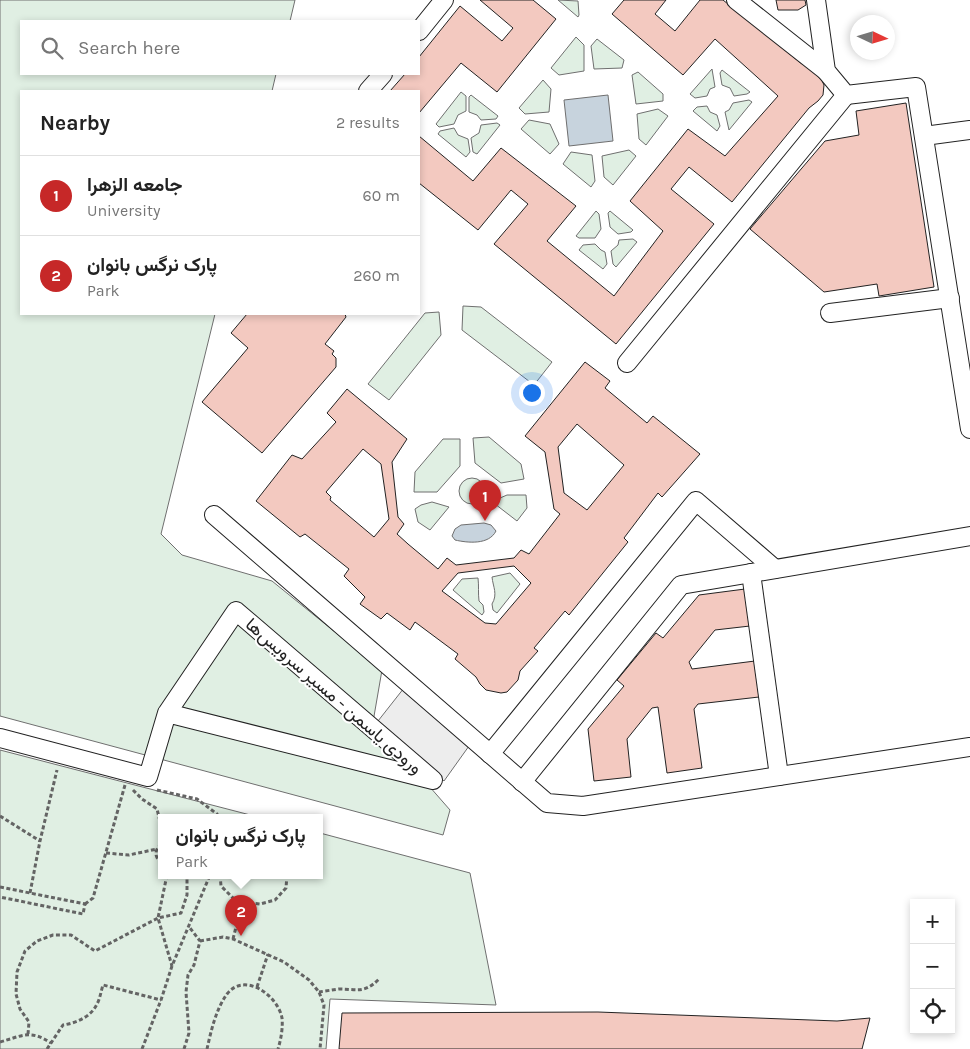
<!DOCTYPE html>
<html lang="en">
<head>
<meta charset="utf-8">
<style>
	body { margin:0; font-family:Karla,Vazirmatn,sans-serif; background:#f2f2f2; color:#222 }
	.controls { position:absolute; right:15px; bottom:15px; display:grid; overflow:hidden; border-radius:0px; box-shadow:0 2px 8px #0003 }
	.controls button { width:45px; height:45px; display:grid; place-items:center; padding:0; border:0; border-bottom:1px solid #e0e0e0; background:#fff; color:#222; font:25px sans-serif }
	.compass { position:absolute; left:850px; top:15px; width:45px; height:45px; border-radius:50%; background:#fff; box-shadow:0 2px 8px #0003; rotate:94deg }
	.you { position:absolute; left:531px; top:392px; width:18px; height:18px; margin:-12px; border:4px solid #fff; border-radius:50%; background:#1a73e8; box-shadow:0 0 0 8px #1a73e833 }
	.badge { display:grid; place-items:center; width:32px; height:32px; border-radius:50%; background:#c62828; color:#fff; font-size:16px; font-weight:700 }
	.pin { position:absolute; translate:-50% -41px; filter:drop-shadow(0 1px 2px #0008) }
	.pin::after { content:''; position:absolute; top:26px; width:18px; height:15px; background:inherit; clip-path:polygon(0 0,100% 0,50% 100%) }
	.popup { position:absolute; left:158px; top:814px; width:165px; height:65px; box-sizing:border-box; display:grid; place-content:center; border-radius:0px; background:#fff; filter:drop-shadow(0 1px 4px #0005); font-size:16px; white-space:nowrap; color:#767676 }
	.popup b { font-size:19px; color:#222 }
	.popup::after { content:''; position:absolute; left:50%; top:100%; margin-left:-10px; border:10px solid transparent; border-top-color:#fff }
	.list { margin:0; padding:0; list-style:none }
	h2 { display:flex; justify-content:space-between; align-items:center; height:65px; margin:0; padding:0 20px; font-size:21px }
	h2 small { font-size:16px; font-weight:400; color:#767676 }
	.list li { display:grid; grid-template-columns:32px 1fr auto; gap:15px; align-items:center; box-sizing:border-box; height:80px; padding:0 20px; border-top:1px solid #e0e0e0 }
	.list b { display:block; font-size:19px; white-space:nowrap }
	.list p { margin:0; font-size:16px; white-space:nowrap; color:#767676 }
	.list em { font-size:16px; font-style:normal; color:#767676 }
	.icon { flex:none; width:28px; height:28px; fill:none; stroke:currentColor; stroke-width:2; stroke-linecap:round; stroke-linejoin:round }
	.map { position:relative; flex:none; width:970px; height:1049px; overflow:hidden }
	.search { position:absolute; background:#fff; box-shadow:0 2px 8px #0003; left:20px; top:20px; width:400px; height:55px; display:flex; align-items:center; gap:12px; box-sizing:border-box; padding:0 18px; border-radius:0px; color:#767676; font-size:19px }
	.panel { position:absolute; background:#fff; box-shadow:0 2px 8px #0003; left:20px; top:90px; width:400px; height:225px; border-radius:0px }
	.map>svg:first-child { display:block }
	.green { fill:#e0efe3; stroke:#6f6f6f }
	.parking { fill:#ededed; stroke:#6f6f6f }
	.water { fill:#c7d3dd; stroke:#6f6f6f }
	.building { fill:#f3c9c0; stroke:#222; fill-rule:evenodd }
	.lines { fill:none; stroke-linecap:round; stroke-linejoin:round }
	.minor-casing { stroke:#222; stroke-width:20 }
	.path { stroke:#646464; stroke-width:3; stroke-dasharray:4 2.5; stroke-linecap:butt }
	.minor { stroke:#fff; stroke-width:18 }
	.labels { text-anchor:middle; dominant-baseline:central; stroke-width:4; stroke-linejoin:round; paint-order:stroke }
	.street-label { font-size:18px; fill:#222; stroke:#fff }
</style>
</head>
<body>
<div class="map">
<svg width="970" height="1049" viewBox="0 0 970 1049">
	<rect width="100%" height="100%" fill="#fff"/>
	<!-- green -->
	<g class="green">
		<polygon points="0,0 295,0 290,21 21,21 21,74 276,74 272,91 21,91 21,314 215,314 161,534 182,555 272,581 382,670 373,722 450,810 443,835 0,716"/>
		<polygon points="558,0 578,1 579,15 578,17"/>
		<polygon points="576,37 584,45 584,71 559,75 551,68"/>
		<polygon points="597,39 624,60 622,68 594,69 591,46"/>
		<polygon points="712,69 715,87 710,89 707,96 695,98 690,94"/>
		<polygon points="722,70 750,92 747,94 734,96 730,88 722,85 720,73"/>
		<polygon points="638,72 663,94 663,101 636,104 632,75"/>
		<polygon points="543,80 551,89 549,112 525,114 519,108"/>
		<polygon points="461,92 466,96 466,111 458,115 454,124 439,127 436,124"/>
		<polygon points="471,95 498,116 496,119 481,120 477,115 469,112 469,97"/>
		<polygon points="749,100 752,102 729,130 725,112 729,110 733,103"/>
		<polygon points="707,106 710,112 717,115 720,126 717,131 693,111 697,107"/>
		<polygon points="658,109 668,116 646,145 639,139 637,114"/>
		<polygon points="529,120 550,124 559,144 550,154 521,129"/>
		<polygon points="497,123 500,125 477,154 473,152 471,138 479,133 481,125"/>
		<polygon points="454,128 458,135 468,139 470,152 466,157 438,134 440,131"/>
		<polygon points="629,150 636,156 613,185 604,177 602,156"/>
		<polygon points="571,152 592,155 595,181 591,187 563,164"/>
		<polygon points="596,211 599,214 601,229 595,238 579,238 576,236"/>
		<polygon points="610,211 633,230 631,232 618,234 610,227 608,213"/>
		<polygon points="633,239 637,242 616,267 613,264 611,251 618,245 619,240"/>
		<polygon points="595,244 601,250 605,252 607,264 603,269 579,250 583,245"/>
		<polygon points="463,306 481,307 552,362 534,385 462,330"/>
		<polygon points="439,312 441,335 389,400 368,384 425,313"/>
		<polygon points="489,437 521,464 524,479 501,483 475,463 473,438"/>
		<polygon points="443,439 460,439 460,466 437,492 414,492 415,472"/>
		<circle cx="472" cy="491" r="13"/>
		<polygon points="507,495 526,495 527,508 517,521 495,504 500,498"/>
		<polygon points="432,502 449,507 430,530 418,522 415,509 421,505"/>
		<path d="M510 573 520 584 497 613 493 610 492 604C498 594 493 587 492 577Z"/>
		<path d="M478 578C479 586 478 593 479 601L483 605 484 612 482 615 453 590 462 579Z"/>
		<polygon points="0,750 258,817 162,817 162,875 320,875 320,833 470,873 496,1005 330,999 326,1049 0,1049"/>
	</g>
	<!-- parking -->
	<polygon class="parking" points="404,688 469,746 444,781 378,721"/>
	<!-- water -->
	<g class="water">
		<polygon points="608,95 613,141 569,146 564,100"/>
		<path d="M484 523 491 525 496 531C489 545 468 543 455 540L452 536 455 529 461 525Z"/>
	</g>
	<!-- building -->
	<g class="building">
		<polygon points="480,0 533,0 556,19 497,92 461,63 419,113 419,91 390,91 405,74 419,74 419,57 460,6 502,41 513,28"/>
		<polygon points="624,0 666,0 655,14 675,31 700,0 723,0 802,64 810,66 819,74 824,85 823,95 818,101 809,108 732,202 689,167 671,189 714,224 616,344 494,244 528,204 511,190 478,230 419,183 419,136 473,181 501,148 576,206 547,241 614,296 663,231 630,201 688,129 725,156 778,96 715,39 683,75 612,14"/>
		<polygon points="776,0 805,0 806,5 798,10 778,10"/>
		<polygon points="906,103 934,287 879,296 877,284 824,292 750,229 825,141 859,135 856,111"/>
		<polygon points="247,314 345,314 346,317 325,344 334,351 332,354 336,358 336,367 262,453 202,402 248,348 231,333"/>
		<path d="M585 362 610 381 605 388 647 423 653 416 700 454 662 497 658 493 624 538 628 542 569 615 565 611 534 648 538 651 520 671 518 680 507 692 501 693 486 690 480 684 476 677 455 659 458 654 415 622 410 630 387 613 381 619 360 604 365 597 344 576 349 569 305 534 300 537 256 501 292 455 302 459 336 422 327 413 347 389 407 439 392 462 398 517 404 524 397 534 408 544 438 569 447 558 456 565 514 558 521 550 529 554 560 514 554 509 545 452 525 436ZM577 424 624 465 587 510 564 493 558 447ZM363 449 381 464 389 519 374 537 330 500 331 497 326 492ZM514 566 531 583 496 624 485 623 442 591 458 573Z"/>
		<polygon points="745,589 750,626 715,630 689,662 692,669 755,661 759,697 698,704 694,709 702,768 667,773 658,707 652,708 627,739 631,777 594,781 588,729 624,686 617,680 656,633 663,638 699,595"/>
		<polygon points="598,1012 837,1021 870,1018 862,1049 339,1049 342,1013"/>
	</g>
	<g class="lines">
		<defs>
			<g id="minor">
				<polyline points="736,0 826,71"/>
				<polyline points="816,0 826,71 846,95 916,87 970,429"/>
				<polyline points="419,31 444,0"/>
				<polyline points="368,91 383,74"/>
				<polyline points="924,136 970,130"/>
				<polyline points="830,313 950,298"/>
				<polyline points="627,363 846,95"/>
				<polyline points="214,515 547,803 583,806 970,747"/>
				<polyline points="751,573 779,776"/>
				<polyline points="0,738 148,777 167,713 236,611 433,780 167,713"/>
				<polyline points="490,754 696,501 775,569"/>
				<polyline points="522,782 681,585 970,536"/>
			</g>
		</defs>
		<!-- minor casing -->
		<use href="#minor" class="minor-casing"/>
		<!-- path -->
		<g class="path">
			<polyline points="133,790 142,799 157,809 162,830"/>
			<polyline points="157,790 197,799 217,814 218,817"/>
			<polyline points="0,816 40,841"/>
			<path d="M162 844C154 849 154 858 162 863"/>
			<polyline points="106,853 129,855 157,849"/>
			<polyline points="167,875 158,918 172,966"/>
			<polyline points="220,875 221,886 236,901 260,904 275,900 286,888 287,875"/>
			<polyline points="0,887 85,904 83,914 0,897"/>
			<polyline points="30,893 40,841 57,770"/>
			<polyline points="85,904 93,898 125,785"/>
			<polyline points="233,939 239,915 245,902"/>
			<polyline points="200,941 223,937 233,939 284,962 309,980 319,992 324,1005 320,1049"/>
			<polyline points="257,987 268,954"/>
			<path d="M319 992C325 991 332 990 339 989 357 989 364 994 379 979"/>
			<polyline points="28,1034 29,1022 20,1009 16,994 17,972 25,951 37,941 53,935 71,935 95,951 158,918 181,913 187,895 187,875"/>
			<path d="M0 1042C22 1036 30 1029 51 1043"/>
			<path d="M47 1049 63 1025C76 1023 91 1017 97 1004 100 999 101 991 103 985L161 1000"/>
			<polyline points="142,1049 161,1000 172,966 210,875"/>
			<polyline points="184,1049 189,1033 186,992 188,975 194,965 200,941 190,928"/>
			<path d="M207 1049C211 1031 216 1009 227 994 245 971 278 996 282 1018 283 1028 281 1039 278 1049"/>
		</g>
		<!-- minor -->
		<use href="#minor" class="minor"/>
	</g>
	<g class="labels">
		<!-- street labels -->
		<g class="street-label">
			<text transform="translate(334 696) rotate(41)">ورودی یاسمن - مسیر سرویس‌ها</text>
		</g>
	</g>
</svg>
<div class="controls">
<button>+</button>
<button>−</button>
<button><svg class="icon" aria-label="locate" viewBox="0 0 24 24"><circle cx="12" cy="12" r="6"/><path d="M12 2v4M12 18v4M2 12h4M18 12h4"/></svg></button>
</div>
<svg class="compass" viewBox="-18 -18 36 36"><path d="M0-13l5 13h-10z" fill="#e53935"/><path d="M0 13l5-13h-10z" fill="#767676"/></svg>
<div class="you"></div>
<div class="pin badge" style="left:485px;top:521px">1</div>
<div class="pin badge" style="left:241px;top:936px">2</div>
<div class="popup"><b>پارک نرگس بانوان</b>Park</div>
<div class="search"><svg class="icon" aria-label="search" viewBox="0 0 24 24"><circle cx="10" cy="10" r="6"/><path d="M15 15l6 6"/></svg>Search here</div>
<section class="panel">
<h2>Nearby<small>2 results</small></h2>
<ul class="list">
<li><span class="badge">1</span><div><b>جامعه الزهرا</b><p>University</p></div><em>60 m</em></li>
<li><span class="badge">2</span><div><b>پارک نرگس بانوان</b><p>Park</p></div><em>260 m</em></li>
</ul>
</section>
</div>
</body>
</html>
